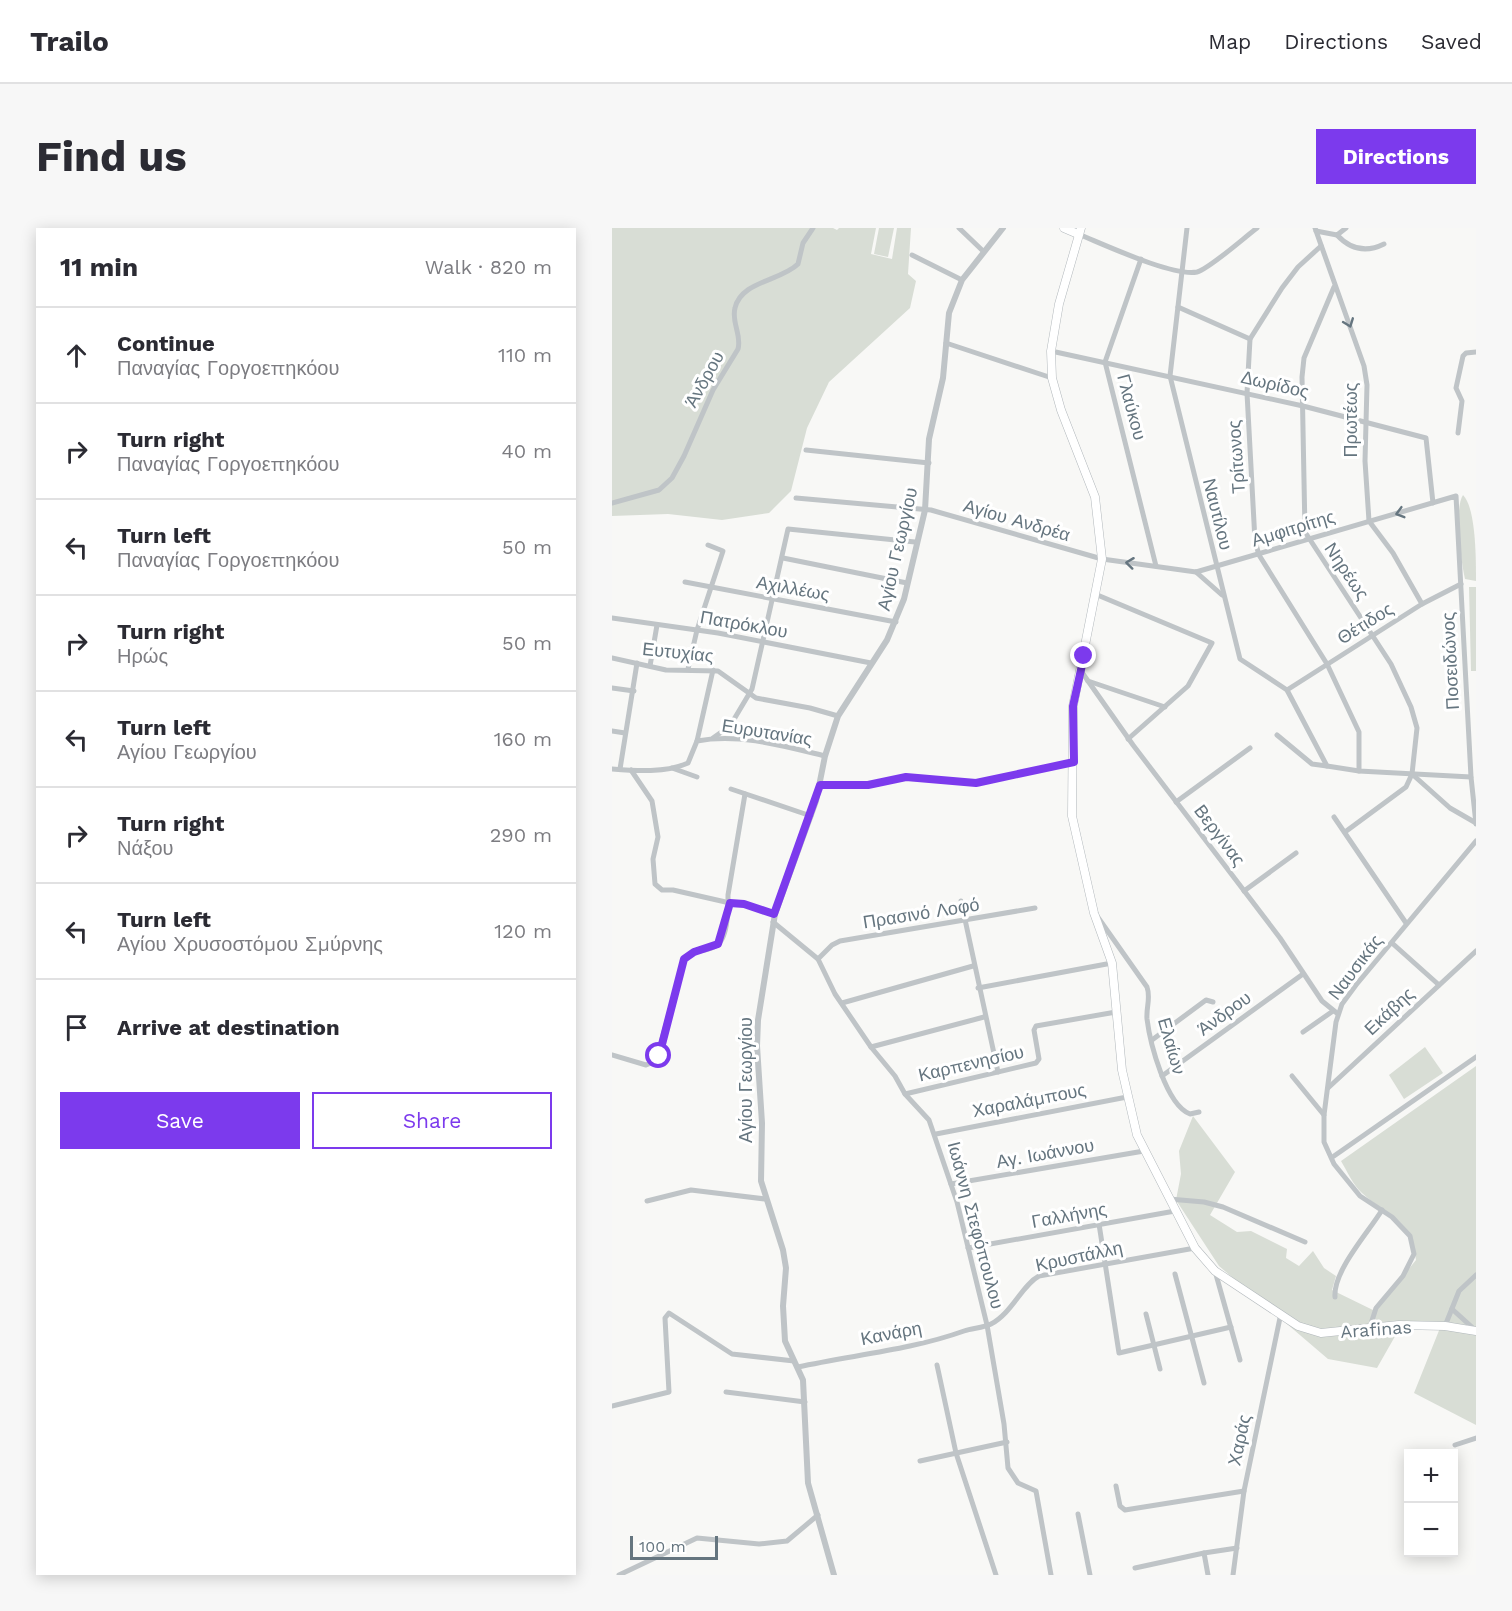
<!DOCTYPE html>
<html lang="en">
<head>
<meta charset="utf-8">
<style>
	body { margin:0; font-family:"Work Sans",sans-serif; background:#f7f7f7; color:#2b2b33 }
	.controls { position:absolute; right:18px; bottom:18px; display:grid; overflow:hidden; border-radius:0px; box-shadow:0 3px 15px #0003 }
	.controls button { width:54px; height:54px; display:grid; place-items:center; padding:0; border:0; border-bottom:2px solid #e1e1e2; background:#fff; color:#2b2b33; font:30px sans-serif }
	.scale { position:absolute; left:18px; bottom:15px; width:88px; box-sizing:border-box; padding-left:6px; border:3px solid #65757f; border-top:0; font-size:16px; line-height:21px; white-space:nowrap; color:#65757f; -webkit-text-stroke:4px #fff; paint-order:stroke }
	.stop { position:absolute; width:18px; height:18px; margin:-14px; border:4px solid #7c3aed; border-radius:50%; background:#fff }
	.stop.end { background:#7c3aed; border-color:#fff; box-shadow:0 2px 6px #0008 }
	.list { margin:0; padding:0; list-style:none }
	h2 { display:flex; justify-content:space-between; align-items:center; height:78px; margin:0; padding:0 24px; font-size:26px }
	h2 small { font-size:20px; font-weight:400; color:#7c7c81 }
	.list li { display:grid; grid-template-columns:39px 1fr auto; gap:18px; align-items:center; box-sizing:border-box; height:96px; padding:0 24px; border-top:2px solid #e1e1e2 }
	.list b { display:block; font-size:22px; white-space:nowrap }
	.list p { margin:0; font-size:20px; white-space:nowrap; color:#7c7c81 }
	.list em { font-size:20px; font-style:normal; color:#7c7c81 }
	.actions { display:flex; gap:12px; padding:18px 24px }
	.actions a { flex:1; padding:14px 0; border:2px solid #7c3aed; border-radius:0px; text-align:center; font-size:21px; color:#7c3aed }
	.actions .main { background:#7c3aed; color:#fff }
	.icon { flex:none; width:33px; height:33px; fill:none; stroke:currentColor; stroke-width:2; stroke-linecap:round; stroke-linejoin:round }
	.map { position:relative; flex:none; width:864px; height:1347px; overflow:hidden; border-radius:0px }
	header { display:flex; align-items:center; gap:36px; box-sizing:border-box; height:84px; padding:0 30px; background:#fff; border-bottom:2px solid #e1e1e2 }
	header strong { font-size:28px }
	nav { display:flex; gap:33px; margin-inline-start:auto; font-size:21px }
	.intro { display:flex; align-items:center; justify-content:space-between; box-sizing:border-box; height:144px; padding:0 36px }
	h1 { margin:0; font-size:42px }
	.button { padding:15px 27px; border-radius:0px; background:#7c3aed; color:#fff; font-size:21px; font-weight:700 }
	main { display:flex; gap:36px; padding:0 36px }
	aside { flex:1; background:#fff; border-radius:0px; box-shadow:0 3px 15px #0003 }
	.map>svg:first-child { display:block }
	.green { fill:#d8ddd5 }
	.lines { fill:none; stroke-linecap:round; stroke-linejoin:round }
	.secondary-casing { stroke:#b2b8bc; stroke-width:9 }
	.minor { stroke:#bfc4c7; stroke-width:5 }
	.tertiary { stroke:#bfc4c7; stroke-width:6 }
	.secondary { stroke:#fff; stroke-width:8 }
	.oneway { stroke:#65757f }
	.route { stroke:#7c3aed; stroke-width:8 }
	.labels { text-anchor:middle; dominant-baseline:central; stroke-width:6; stroke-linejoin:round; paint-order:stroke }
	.street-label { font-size:18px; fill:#65757f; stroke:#fff }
</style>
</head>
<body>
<header>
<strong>Trailo</strong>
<nav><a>Map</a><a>Directions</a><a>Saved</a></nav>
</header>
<div class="intro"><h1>Find us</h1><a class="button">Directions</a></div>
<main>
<aside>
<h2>11 min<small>Walk · 820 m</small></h2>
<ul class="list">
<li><svg class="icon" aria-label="ahead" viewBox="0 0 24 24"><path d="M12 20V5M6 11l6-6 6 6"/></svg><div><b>Continue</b><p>Παναγίας Γοργοεπηκόου</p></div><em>110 m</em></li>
<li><svg class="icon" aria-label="right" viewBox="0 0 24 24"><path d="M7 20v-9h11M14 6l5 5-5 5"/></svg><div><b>Turn right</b><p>Παναγίας Γοργοεπηκόου</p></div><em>40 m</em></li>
<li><svg class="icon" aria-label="left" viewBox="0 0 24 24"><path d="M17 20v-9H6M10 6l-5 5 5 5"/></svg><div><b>Turn left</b><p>Παναγίας Γοργοεπηκόου</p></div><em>50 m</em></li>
<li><svg class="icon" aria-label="right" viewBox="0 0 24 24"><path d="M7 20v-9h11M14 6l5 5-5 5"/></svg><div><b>Turn right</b><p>Ηρώς</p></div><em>50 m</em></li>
<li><svg class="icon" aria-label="left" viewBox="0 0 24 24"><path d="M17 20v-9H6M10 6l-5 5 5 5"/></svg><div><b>Turn left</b><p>Αγίου Γεωργίου</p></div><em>160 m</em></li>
<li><svg class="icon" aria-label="right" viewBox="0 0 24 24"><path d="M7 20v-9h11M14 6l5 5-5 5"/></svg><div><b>Turn right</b><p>Νάξου</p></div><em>290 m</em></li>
<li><svg class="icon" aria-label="left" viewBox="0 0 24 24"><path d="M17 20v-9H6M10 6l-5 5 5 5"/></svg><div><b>Turn left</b><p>Αγίου Χρυσοστόμου Σμύρνης</p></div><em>120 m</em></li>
<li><svg class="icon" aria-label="arrive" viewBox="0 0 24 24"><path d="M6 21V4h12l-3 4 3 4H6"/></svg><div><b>Arrive at destination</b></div></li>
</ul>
<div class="actions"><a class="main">Save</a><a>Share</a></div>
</aside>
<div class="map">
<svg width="864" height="1347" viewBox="0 0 864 1347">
	<rect width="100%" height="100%" fill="#f8f8f6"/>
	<!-- green -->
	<g class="green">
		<polygon points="0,0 221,0 225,2 227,0 264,0 259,26 280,31 285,0 299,0 296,46 304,53 298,80 217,154 195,200 179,263 157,285 110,292 56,286 0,288"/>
		<polygon points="267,0 282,0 276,29 262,26"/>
		<path d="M851 267C864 280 864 331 864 353L853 351C849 334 842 280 851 267Z"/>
		<polygon points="857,359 864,359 864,443 859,443"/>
		<polygon points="813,819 831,845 792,871 777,847"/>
		<path d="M864 838V1197L802 1165 830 1095 790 1096 765 1140 716 1131 607 1038 564 972 569 946 567 923 581 888 623 944 598 987 625 1004 639 1003 675 1021 674 1030 687 1038 701 1023 712 1040 724 1048 720 1062 763 1083 804 1032C798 988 778 991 750 965 741 957 735 943 729 933Z"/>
	</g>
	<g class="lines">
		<defs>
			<g id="secondary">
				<polyline points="452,0 466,6"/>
				<polyline points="469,0 447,76 439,123 440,150 449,182 483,269 490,331 461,478 460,588 482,685 500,735 510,842 525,907 583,1020 603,1043 686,1098 709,1105 787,1097 833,1098 864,1103"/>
			</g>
		</defs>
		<!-- secondary casing -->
		<use href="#secondary" class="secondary-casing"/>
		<!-- minor -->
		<g class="minor">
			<polyline points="347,0 371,23"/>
			<polyline points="575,0 558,148 628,431 675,462 715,538 747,543 859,549"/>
			<polyline points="703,0 752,138 755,157 753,233 757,293 781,325 810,376"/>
			<polyline points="704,3 725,7 734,0"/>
			<path d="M466 6C491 16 561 49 585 44 597 41 633 9 645 0"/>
			<path d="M725 7C738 21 754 25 772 16"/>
			<polyline points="709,18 686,39 670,60 638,111 635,165 643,313 647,327 715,436 747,504 747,543"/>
			<polyline points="300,27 350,52"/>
			<polyline points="529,31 493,134 544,338"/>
			<polyline points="722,59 692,130 690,149 693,304 779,436 799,479 805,500 800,546 794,559 733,604"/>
			<polyline points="566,79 638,111"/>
			<polyline points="334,115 440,150"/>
			<polyline points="439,123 691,178 814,210 821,275"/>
			<polyline points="846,205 850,173 844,160 851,128 854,125 864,124"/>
			<polyline points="194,222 317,235"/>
			<polyline points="184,270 319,282 490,331 584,344 844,268 859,549 864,596"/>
			<path d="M0 275 47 262 60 250 72 228 101 162 126 121C130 107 119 94 123 80 129 53 169 53 186 36L191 15 201 0"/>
			<polyline points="171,330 295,355"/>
			<polyline points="584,344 610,367"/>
			<polyline points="73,354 284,394"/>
			<polyline points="483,366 600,415 576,458 516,511"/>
			<polyline points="0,390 106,405 259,435"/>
			<polyline points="0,430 54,442 106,443 144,470 198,480 226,488"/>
			<polyline points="38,438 45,397"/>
			<polyline points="76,441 85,402 111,323 96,317"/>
			<polyline points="469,443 521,517 668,710 710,773 726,786"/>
			<polyline points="476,453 553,479"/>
			<polyline points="0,460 22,463"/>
			<polyline points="675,462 810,376 849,356"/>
			<polyline points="0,503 13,505"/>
			<polyline points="665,507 700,536 715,538"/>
			<polyline points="101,510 118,498 140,461 176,301 303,314"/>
			<polyline points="85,513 101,442"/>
			<polyline points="60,540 85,549"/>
			<path d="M0 541C24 543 54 545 76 535L85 513C127 505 172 518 213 528"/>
			<polyline points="8,541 25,435"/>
			<polyline points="19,542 40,573 46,609 41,631 43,656 50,662 61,662 118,675 132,676 163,686"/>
			<polyline points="800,546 838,580 864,595"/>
			<polyline points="208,557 256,557 294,549 365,555 461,534"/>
			<polyline points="119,561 199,588"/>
			<polyline points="564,574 638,520"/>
			<polyline points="722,589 794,695"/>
			<polyline points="632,663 684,625"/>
			<polyline points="349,673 386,844"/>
			<path d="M485 688 535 759C539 770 534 779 535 791 538 815 554 877 578 886L587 884"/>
			<polyline points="161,694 206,731 223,766 259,819 283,848 293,866 317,892 345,974 375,1097 392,1196 396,1240 406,1255 424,1263 439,1347"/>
			<polyline points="780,715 827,757"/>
			<polyline points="206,731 220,717 228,713 423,680"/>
			<polyline points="366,760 500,735"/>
			<polyline points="230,775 361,738"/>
			<polyline points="691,804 721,783"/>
			<polyline points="540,812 594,772 601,774"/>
			<polyline points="259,819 372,789"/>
			<path d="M0 827 34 837 44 833 72 731C80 722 91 724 102 719 117 713 116 679 116 667L133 566"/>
			<polyline points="550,848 691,746"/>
			<polyline points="680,848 712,887"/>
			<polyline points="716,860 864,723"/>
			<polyline points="293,866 424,835 427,831 422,802 424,798 504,784"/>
			<polyline points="324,906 515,869"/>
			<polyline points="722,928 864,829"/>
			<polyline points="339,956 532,923"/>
			<polyline points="557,971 592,974 611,979 693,1014"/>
			<polyline points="35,973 79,962 153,971"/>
			<polyline points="487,996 507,1125 619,1099"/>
			<polyline points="356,1020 563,983"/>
			<polyline points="603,1043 628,1132"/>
			<polyline points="563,1046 592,1155"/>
			<path d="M723 1069C721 1043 756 1005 770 982"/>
			<polyline points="840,1081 863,1102"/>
			<polyline points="534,1086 548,1141"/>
			<polyline points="833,1098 847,1063 864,1047"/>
			<polyline points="758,1099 764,1080 791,1048 802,1026 798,1008 780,989 748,968 722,936 712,914 712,887 724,794 730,776 744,757 864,613"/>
			<polyline points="325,1137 344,1225 384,1347"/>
			<path d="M186 1139C241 1127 299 1122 352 1103 361 1100 371 1100 379 1096 400 1085 410 1057 427 1048L583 1020"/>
			<polyline points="114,1164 193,1174"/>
			<polyline points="0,1178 57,1164 53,1090 57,1085 120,1126 182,1133"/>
			<polyline points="843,1217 864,1210"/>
			<polyline points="308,1233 395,1214"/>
			<polyline points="504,1258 508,1278 513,1282 632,1263"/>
			<polyline points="466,1286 478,1347"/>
			<polyline points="523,1340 592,1325"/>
			<polyline points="7,1347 85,1310 147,1316 175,1313 206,1287"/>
			<polyline points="596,1347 592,1325 625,1320"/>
			<polyline points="621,1347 632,1263 669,1085"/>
		</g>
		<!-- tertiary -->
		<polyline class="tertiary" points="222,1347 196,1255 191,1152 173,1113 171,1078 174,1040 171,1022 149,953 150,895 145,818 146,792 163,686 204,573 213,528 226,488 275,412 292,371 313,282 317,211 331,150 337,85 350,52 391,0"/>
		<!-- secondary -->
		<use href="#secondary" class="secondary"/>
	</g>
	<!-- one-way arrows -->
	<defs><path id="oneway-chevron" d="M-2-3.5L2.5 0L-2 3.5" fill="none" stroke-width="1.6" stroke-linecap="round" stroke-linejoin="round" transform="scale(1.5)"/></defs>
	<g class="oneway">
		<use href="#oneway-chevron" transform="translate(737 95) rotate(69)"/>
		<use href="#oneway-chevron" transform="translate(788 285) rotate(164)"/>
		<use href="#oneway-chevron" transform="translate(518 335) rotate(-173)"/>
	</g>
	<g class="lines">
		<!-- route -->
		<polyline class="route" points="47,828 72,731 82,724 106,716 118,675 132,676 162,686 208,557 256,557 294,549 364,555 462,534 461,478 472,428"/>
	</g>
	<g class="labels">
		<!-- street labels -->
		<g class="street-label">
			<text transform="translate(92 151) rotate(-61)">Άνδρου</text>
			<text transform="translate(663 156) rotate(13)">Δωρίδος</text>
			<text transform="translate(520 179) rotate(75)">Γλαύκου</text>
			<text transform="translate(738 192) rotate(-90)">Πρωτέως</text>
			<text transform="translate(624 229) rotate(-94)">Τρίτωνος</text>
			<text transform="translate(606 286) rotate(76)">Ναυτίλου</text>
			<text transform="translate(405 292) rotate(16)">Αγίου Ανδρέα</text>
			<text transform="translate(681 300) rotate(-17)">Αμφιτρίτης</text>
			<text transform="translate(285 321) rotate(-77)">Αγίου Γεωργίου</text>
			<text transform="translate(735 343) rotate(56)">Νηρέως</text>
			<text transform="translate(181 360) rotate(10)">Αχιλλέως</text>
			<text transform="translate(753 395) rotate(-32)">Θέτιδος</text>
			<text transform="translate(132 396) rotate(10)">Πατρόκλου</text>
			<text transform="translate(66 424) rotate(6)">Ευτυχίας</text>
			<text transform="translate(838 433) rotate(-93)">Ποσειδώνος</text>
			<text transform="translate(155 504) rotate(9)">Ευρυτανίας</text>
			<text transform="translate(608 607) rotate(53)">Βεργίνας</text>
			<text transform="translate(309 685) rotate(-9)">Πρασινό Λοφό</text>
			<text transform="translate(743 739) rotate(-53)">Ναυσικάς</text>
			<text transform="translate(777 783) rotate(-43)">Εκάβης</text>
			<text transform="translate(612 785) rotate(-36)">Άνδρου</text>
			<text transform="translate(560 818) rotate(74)">Ελαίων</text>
			<text transform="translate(359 835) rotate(-13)">Καρπενησίου</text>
			<text transform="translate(133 852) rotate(-90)">Αγίου Γεωργίου</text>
			<text transform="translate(417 872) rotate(-11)">Χαραλάμπους</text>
			<text transform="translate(433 925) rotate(-10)">Αγ. Ιωάννου</text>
			<text transform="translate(457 987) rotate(-10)">Γαλλήνης</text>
			<text transform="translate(364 997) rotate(75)">Ιωάννη Στεφόπουλου</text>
			<text transform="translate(467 1028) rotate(-12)">Κρυστάλλη</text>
			<text transform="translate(764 1101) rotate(-4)">Arafinas</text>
			<text transform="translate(279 1105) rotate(-11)">Κανάρη</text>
			<text transform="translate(627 1212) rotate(-78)">Χαράς</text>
		</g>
	</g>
</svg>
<div class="controls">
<button>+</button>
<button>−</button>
</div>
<div class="scale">100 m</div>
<div class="stop" style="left:47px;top:828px"></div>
<div class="stop end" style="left:472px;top:428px"></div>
</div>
</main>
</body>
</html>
